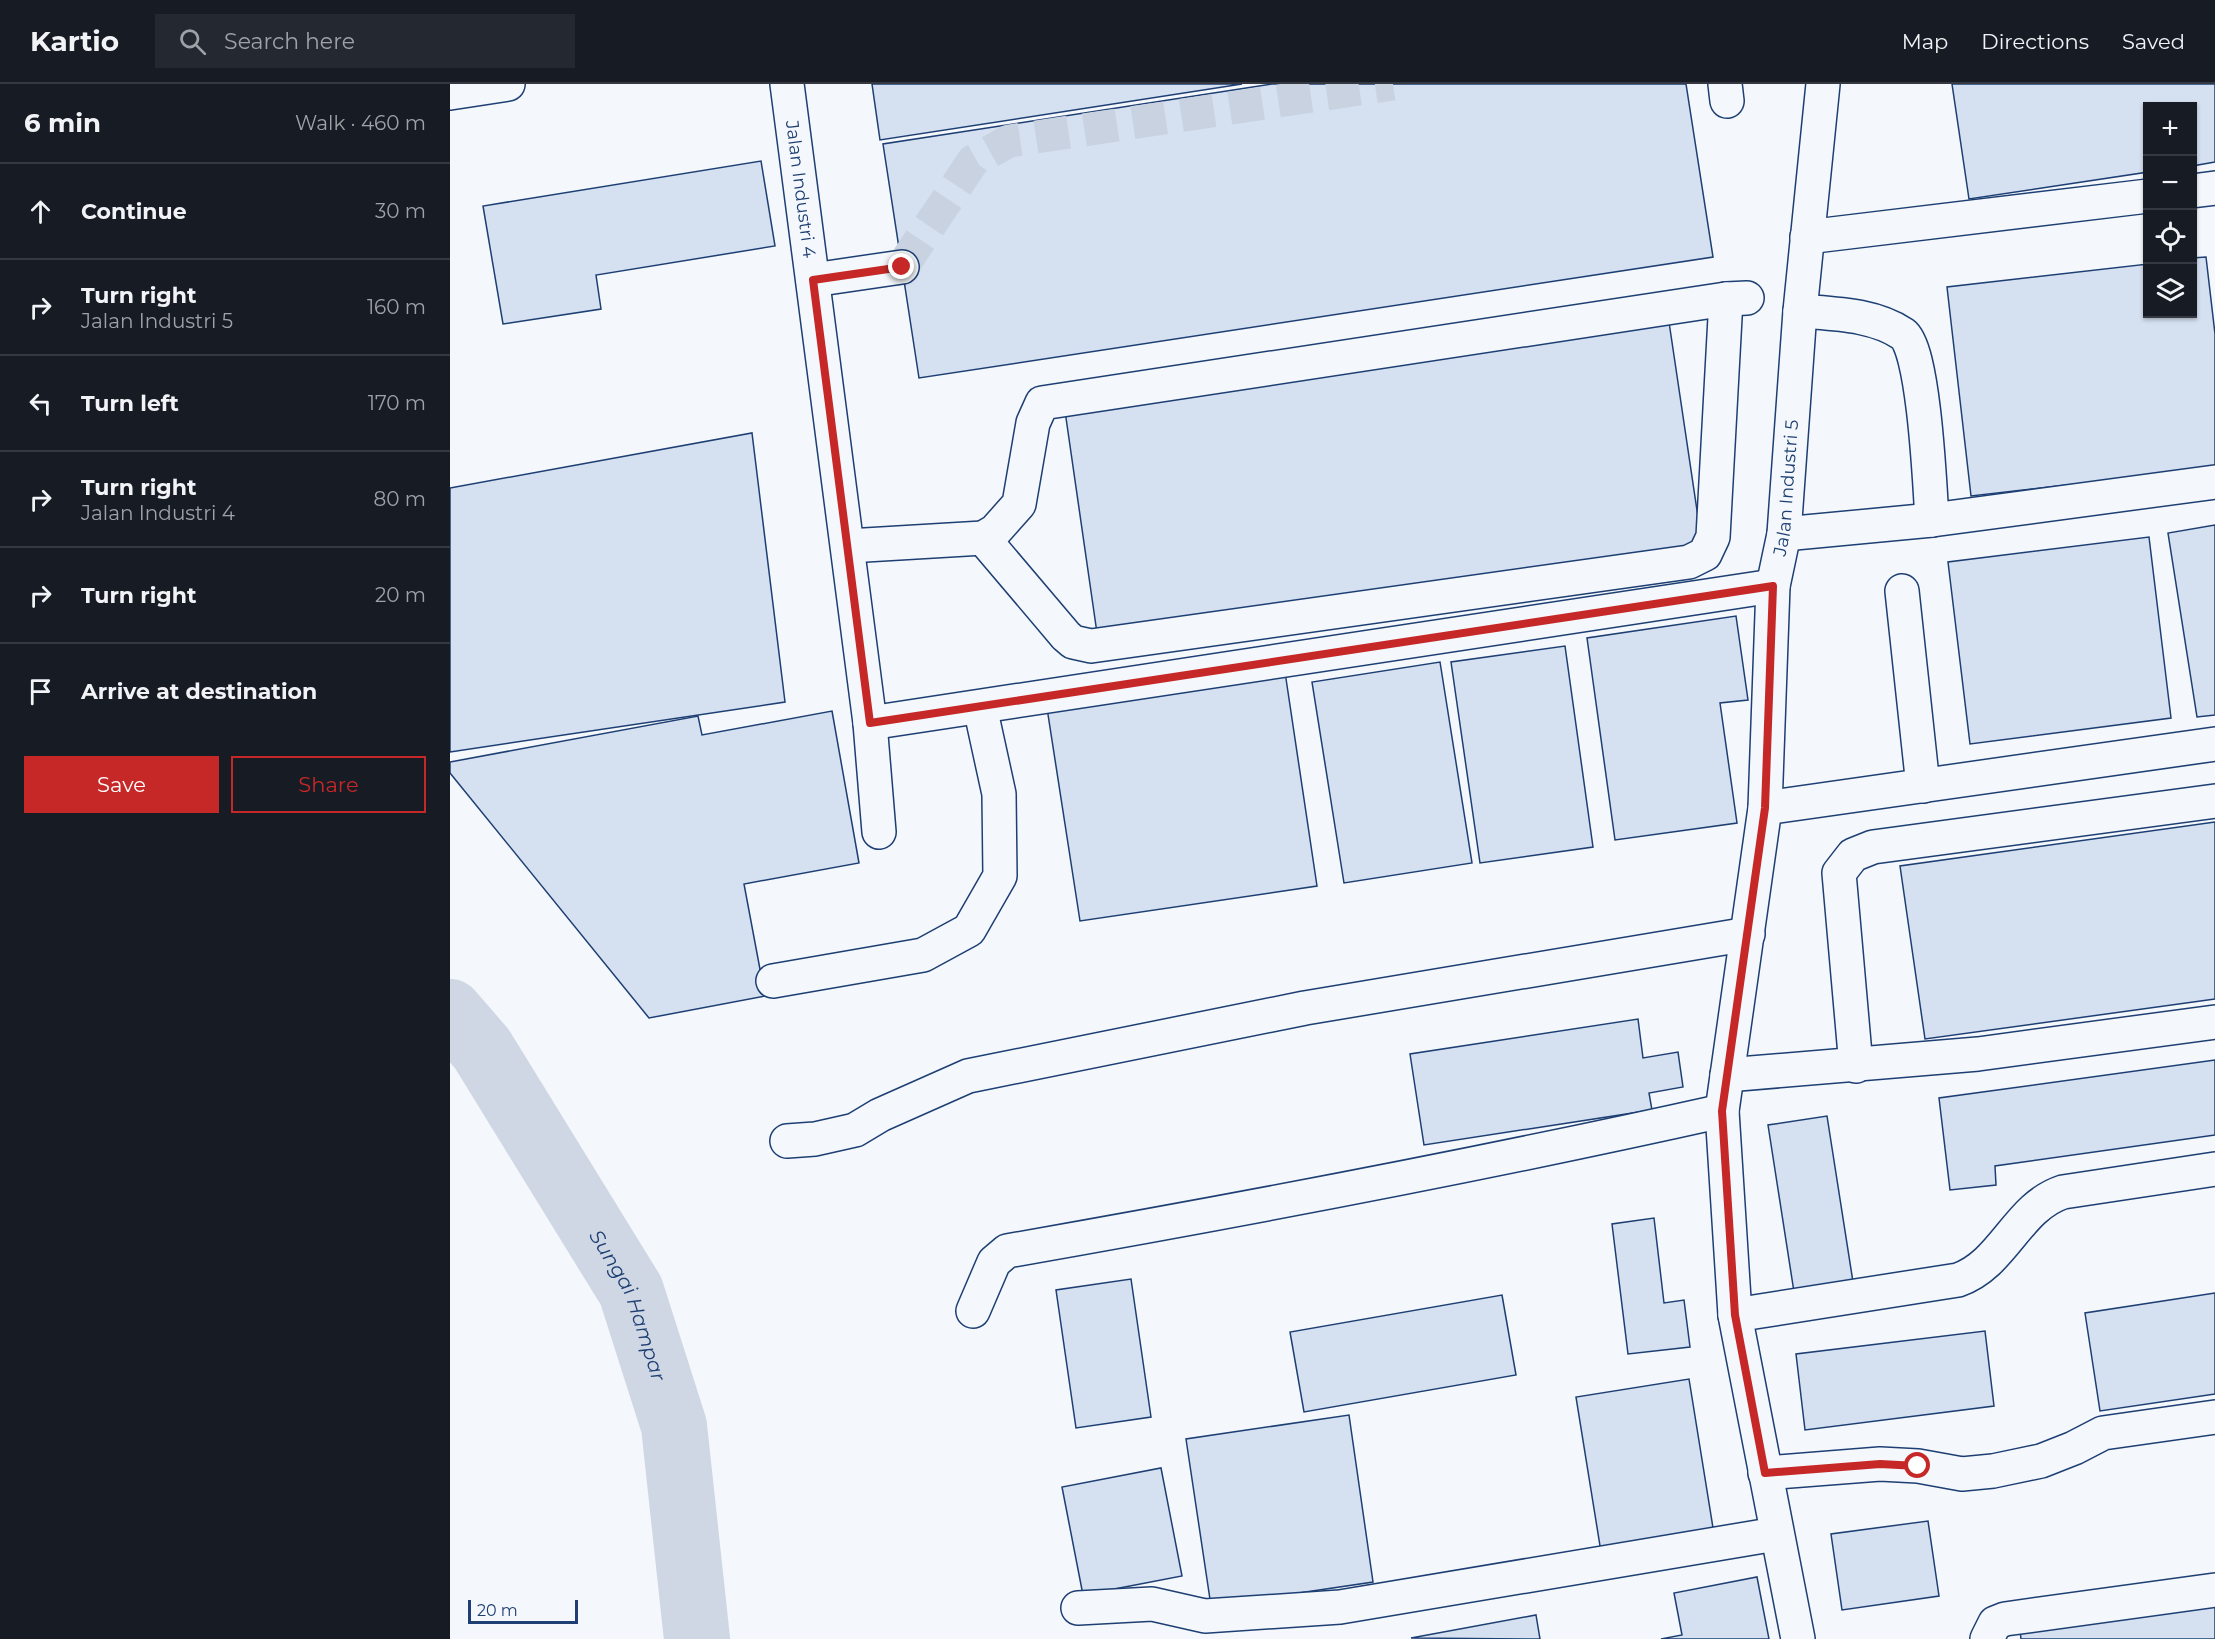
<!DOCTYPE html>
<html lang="en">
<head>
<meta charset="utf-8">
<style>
	body { margin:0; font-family:Montserrat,sans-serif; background:#242831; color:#f1f3f6 }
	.controls { position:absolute; right:18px; top:18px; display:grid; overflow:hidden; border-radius:0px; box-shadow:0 2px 4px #0004 }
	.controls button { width:54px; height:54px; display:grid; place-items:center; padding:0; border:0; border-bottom:2px solid #363941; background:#171b24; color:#f1f3f6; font:30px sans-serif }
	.scale { position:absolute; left:18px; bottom:15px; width:110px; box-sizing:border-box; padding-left:6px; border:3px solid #1d3f73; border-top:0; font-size:16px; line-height:21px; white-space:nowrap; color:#1d3f73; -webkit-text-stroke:4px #f4f7fb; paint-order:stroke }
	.stop { position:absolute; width:18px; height:18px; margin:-14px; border:4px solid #c62828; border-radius:50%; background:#fff }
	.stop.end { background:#c62828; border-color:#fff; box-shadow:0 2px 6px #0008 }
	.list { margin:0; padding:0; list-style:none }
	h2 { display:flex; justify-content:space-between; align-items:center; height:78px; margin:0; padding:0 24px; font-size:26px }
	h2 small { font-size:20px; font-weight:400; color:#9ea1a6 }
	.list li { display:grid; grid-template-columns:39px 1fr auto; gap:18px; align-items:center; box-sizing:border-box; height:96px; padding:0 24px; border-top:2px solid #363941 }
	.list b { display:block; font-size:22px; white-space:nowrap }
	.list p { margin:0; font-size:20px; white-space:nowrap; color:#9ea1a6 }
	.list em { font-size:20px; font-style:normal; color:#9ea1a6 }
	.actions { display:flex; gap:12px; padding:18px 24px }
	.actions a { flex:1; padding:14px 0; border:2px solid #c62828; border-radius:0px; text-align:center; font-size:21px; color:#c62828 }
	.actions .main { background:#c62828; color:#fff }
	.icon { flex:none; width:33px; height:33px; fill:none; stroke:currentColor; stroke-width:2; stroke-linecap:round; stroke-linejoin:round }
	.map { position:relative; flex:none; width:1765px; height:1555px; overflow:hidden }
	header { display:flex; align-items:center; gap:36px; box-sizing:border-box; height:84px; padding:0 30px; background:#171b24; border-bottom:2px solid #363941 }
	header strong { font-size:28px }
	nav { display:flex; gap:33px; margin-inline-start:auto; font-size:21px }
	.search { width:420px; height:54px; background:#242831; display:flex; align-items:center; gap:15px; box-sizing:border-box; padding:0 21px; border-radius:0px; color:#9ea1a6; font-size:22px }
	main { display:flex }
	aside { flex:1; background:#171b24 }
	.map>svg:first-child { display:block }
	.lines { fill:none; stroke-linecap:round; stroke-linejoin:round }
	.river { stroke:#cfd7e4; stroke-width:66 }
	.building { fill:#d5e0f0; stroke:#1d3f73; stroke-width:1.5 }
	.minor-tunnel { stroke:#c9d2e0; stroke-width:33; stroke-dasharray:33 16; stroke-linecap:butt }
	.minor-casing { stroke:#1d3f73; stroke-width:36 }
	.minor { stroke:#f4f7fb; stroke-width:33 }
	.route { stroke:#c62828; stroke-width:8 }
	.labels { text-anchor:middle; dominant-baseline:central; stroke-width:4.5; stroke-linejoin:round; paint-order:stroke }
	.street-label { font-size:18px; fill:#1d3f73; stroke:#f4f7fb }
	.water-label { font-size:20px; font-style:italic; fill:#1d3f73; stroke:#f4f7fb }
</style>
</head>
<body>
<header>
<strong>Kartio</strong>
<div class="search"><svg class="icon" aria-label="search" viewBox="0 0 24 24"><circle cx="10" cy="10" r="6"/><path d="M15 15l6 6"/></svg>Search here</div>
<nav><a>Map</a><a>Directions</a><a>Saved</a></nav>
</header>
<main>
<aside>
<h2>6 min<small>Walk · 460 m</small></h2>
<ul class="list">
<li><svg class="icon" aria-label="ahead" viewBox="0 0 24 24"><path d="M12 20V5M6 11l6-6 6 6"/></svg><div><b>Continue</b></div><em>30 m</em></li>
<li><svg class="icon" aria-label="right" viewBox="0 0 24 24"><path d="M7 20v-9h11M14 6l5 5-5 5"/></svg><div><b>Turn right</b><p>Jalan Industri 5</p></div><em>160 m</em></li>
<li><svg class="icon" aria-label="left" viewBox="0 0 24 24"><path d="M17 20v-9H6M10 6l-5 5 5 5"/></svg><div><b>Turn left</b></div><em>170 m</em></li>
<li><svg class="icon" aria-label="right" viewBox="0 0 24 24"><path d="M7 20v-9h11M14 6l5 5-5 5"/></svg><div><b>Turn right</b><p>Jalan Industri 4</p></div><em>80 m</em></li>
<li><svg class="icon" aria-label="right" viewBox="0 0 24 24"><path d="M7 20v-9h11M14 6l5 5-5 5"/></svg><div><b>Turn right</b></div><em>20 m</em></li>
<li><svg class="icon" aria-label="arrive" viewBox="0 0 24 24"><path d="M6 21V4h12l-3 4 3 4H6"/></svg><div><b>Arrive at destination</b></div></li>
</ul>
<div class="actions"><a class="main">Save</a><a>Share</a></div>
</aside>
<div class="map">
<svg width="1765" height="1555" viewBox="0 0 1765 1555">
	<rect width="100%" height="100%" fill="#f4f7fb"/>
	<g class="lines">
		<!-- river -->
		<path class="river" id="s1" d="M0 928 32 965 181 1207 224 1342 247 1555"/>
	</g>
	<!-- building -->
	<g class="building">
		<polygon points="422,0 792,0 430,56"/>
		<polygon points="822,0 1236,0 1263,173 469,294 433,60"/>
		<polygon points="1502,0 1765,0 1765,78 1742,82 1742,22 1698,22 1698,88 1519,115"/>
		<polygon points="311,77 325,162 146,191 151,225 53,240 33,122"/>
		<polygon points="1756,173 1765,250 1765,384 1521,412 1497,203 1698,180 1698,230 1742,230 1742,174"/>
		<polygon points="1219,238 1252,460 647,549 615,327"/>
		<polygon points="302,349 335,618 0,668 0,404"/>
		<polygon points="1765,441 1765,631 1747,633 1718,449"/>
		<polygon points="1699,453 1721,634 1520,660 1498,478"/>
		<polygon points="1286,532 1298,616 1270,619 1287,739 1165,756 1137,554"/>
		<polygon points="1115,562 1143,763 1030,779 1001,578"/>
		<polygon points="990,578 1022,779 894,799 862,598"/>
		<polygon points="835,588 867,802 630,837 597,624"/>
		<polygon points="382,627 409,779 294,800 315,912 199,934 0,689 0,678 248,632 252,651"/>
		<polygon points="1765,738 1765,915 1475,955 1450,782"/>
		<polygon points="1188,935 1193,974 1228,968 1233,1003 1199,1009 1202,1026 974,1061 960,970"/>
		<polygon points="1765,976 1765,1051 1545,1082 1546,1101 1500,1106 1489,1014"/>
		<polygon points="1377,1032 1403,1198 1344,1208 1318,1041"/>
		<polygon points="1204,1134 1214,1219 1234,1216 1240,1263 1178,1270 1162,1140"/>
		<polygon points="681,1195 701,1333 626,1344 606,1206"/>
		<polygon points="1765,1209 1765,1310 1650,1327 1635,1229"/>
		<polygon points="1052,1211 1066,1291 854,1328 840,1248"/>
		<polygon points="1535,1247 1544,1322 1355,1346 1346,1270"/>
		<polygon points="1239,1295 1264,1450 1151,1468 1126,1313"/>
		<polygon points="899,1331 923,1498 761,1522 736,1355"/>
		<polygon points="711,1384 732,1492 633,1511 612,1403"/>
		<polygon points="1478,1437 1489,1512 1392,1526 1381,1450"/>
		<polygon points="1307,1493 1319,1555 1211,1555 1232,1551 1224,1509"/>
		<polygon points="1765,1513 1765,1555 1571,1555 1569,1538"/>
		<polygon points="1086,1531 1090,1555 961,1554"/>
	</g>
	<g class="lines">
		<!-- minor-tunnel -->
		<polyline class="minor-tunnel" points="452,183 523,77 559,57 943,0"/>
		<defs>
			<g id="minor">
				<path id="s2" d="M337 0 420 639 429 748"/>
				<polyline points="1275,0 1277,17"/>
				<polyline points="0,9 58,0"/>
				<polyline points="1742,107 1765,104"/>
				<polyline points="1357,153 1698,112"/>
				<polyline points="363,196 452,183"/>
				<path d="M1350 227C1384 230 1423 230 1453 250 1474 265 1480 404 1482 436"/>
				<polyline points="1334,450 1482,436 1765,398"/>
				<polyline points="533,454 616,552 623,558 641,562 1239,478 1255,470 1263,453 1276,215"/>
				<polyline points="398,462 533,454 545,447 569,420 583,339 592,319 1276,215 1297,214"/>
				<polyline points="1452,507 1473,702"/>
				<polyline points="420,639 1323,502"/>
				<polyline points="1315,724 1765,660"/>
				<polyline points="323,897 473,871 519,846 550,792 549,710 530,623"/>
				<polyline points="1406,982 1389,789 1403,771 1423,763 1765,717"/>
				<polyline points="1277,991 1528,970 1765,938"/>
				<polyline points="337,1057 365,1055 405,1046 430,1031 518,992 855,924 1298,850"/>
				<path d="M523 1227 544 1178 557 1167C797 1125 1035 1080 1272 1027"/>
				<path d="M1285 1231 1508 1196C1554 1180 1567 1123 1613 1108L1765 1085"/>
				<polyline points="1315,1389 1430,1380 1468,1382 1512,1390 1543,1387 1591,1377 1624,1364 1653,1349 1765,1333"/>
				<polyline points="628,1524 702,1520 755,1532 890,1523 1326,1450"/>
				<path id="s3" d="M1348 1555 1285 1231 1272 1027 1315 724 1323 502 1334 450 1350 227 1373 0"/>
				<polyline points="1537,1555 1545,1539 1555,1535 1765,1506"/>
			</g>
		</defs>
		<!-- minor casing -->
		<use href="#minor" class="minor-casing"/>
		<!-- minor -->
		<use href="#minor" class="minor"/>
	</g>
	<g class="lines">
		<!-- route -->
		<polyline class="route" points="452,183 363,196 420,639 1323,502 1315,724 1272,1027 1285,1231 1315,1389 1430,1380 1468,1382"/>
	</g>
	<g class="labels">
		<!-- street labels -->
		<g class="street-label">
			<text stroke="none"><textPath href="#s2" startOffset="106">Jalan Industri 4</textPath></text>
			<text stroke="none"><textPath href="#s3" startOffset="1162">Jalan Industri 5</textPath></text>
		</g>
		<!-- water labels -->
		<g class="water-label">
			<text stroke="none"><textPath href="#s1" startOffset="345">Sungai Hampar</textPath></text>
		</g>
	</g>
</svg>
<div class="controls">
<button>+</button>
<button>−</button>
<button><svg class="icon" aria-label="locate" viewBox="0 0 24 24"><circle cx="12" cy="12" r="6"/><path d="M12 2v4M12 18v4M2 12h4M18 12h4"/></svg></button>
<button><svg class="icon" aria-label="layers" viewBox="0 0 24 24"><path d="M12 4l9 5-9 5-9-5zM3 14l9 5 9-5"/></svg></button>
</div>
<div class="scale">20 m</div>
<div class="stop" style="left:1468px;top:1382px"></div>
<div class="stop end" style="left:452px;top:183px"></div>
</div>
</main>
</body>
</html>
